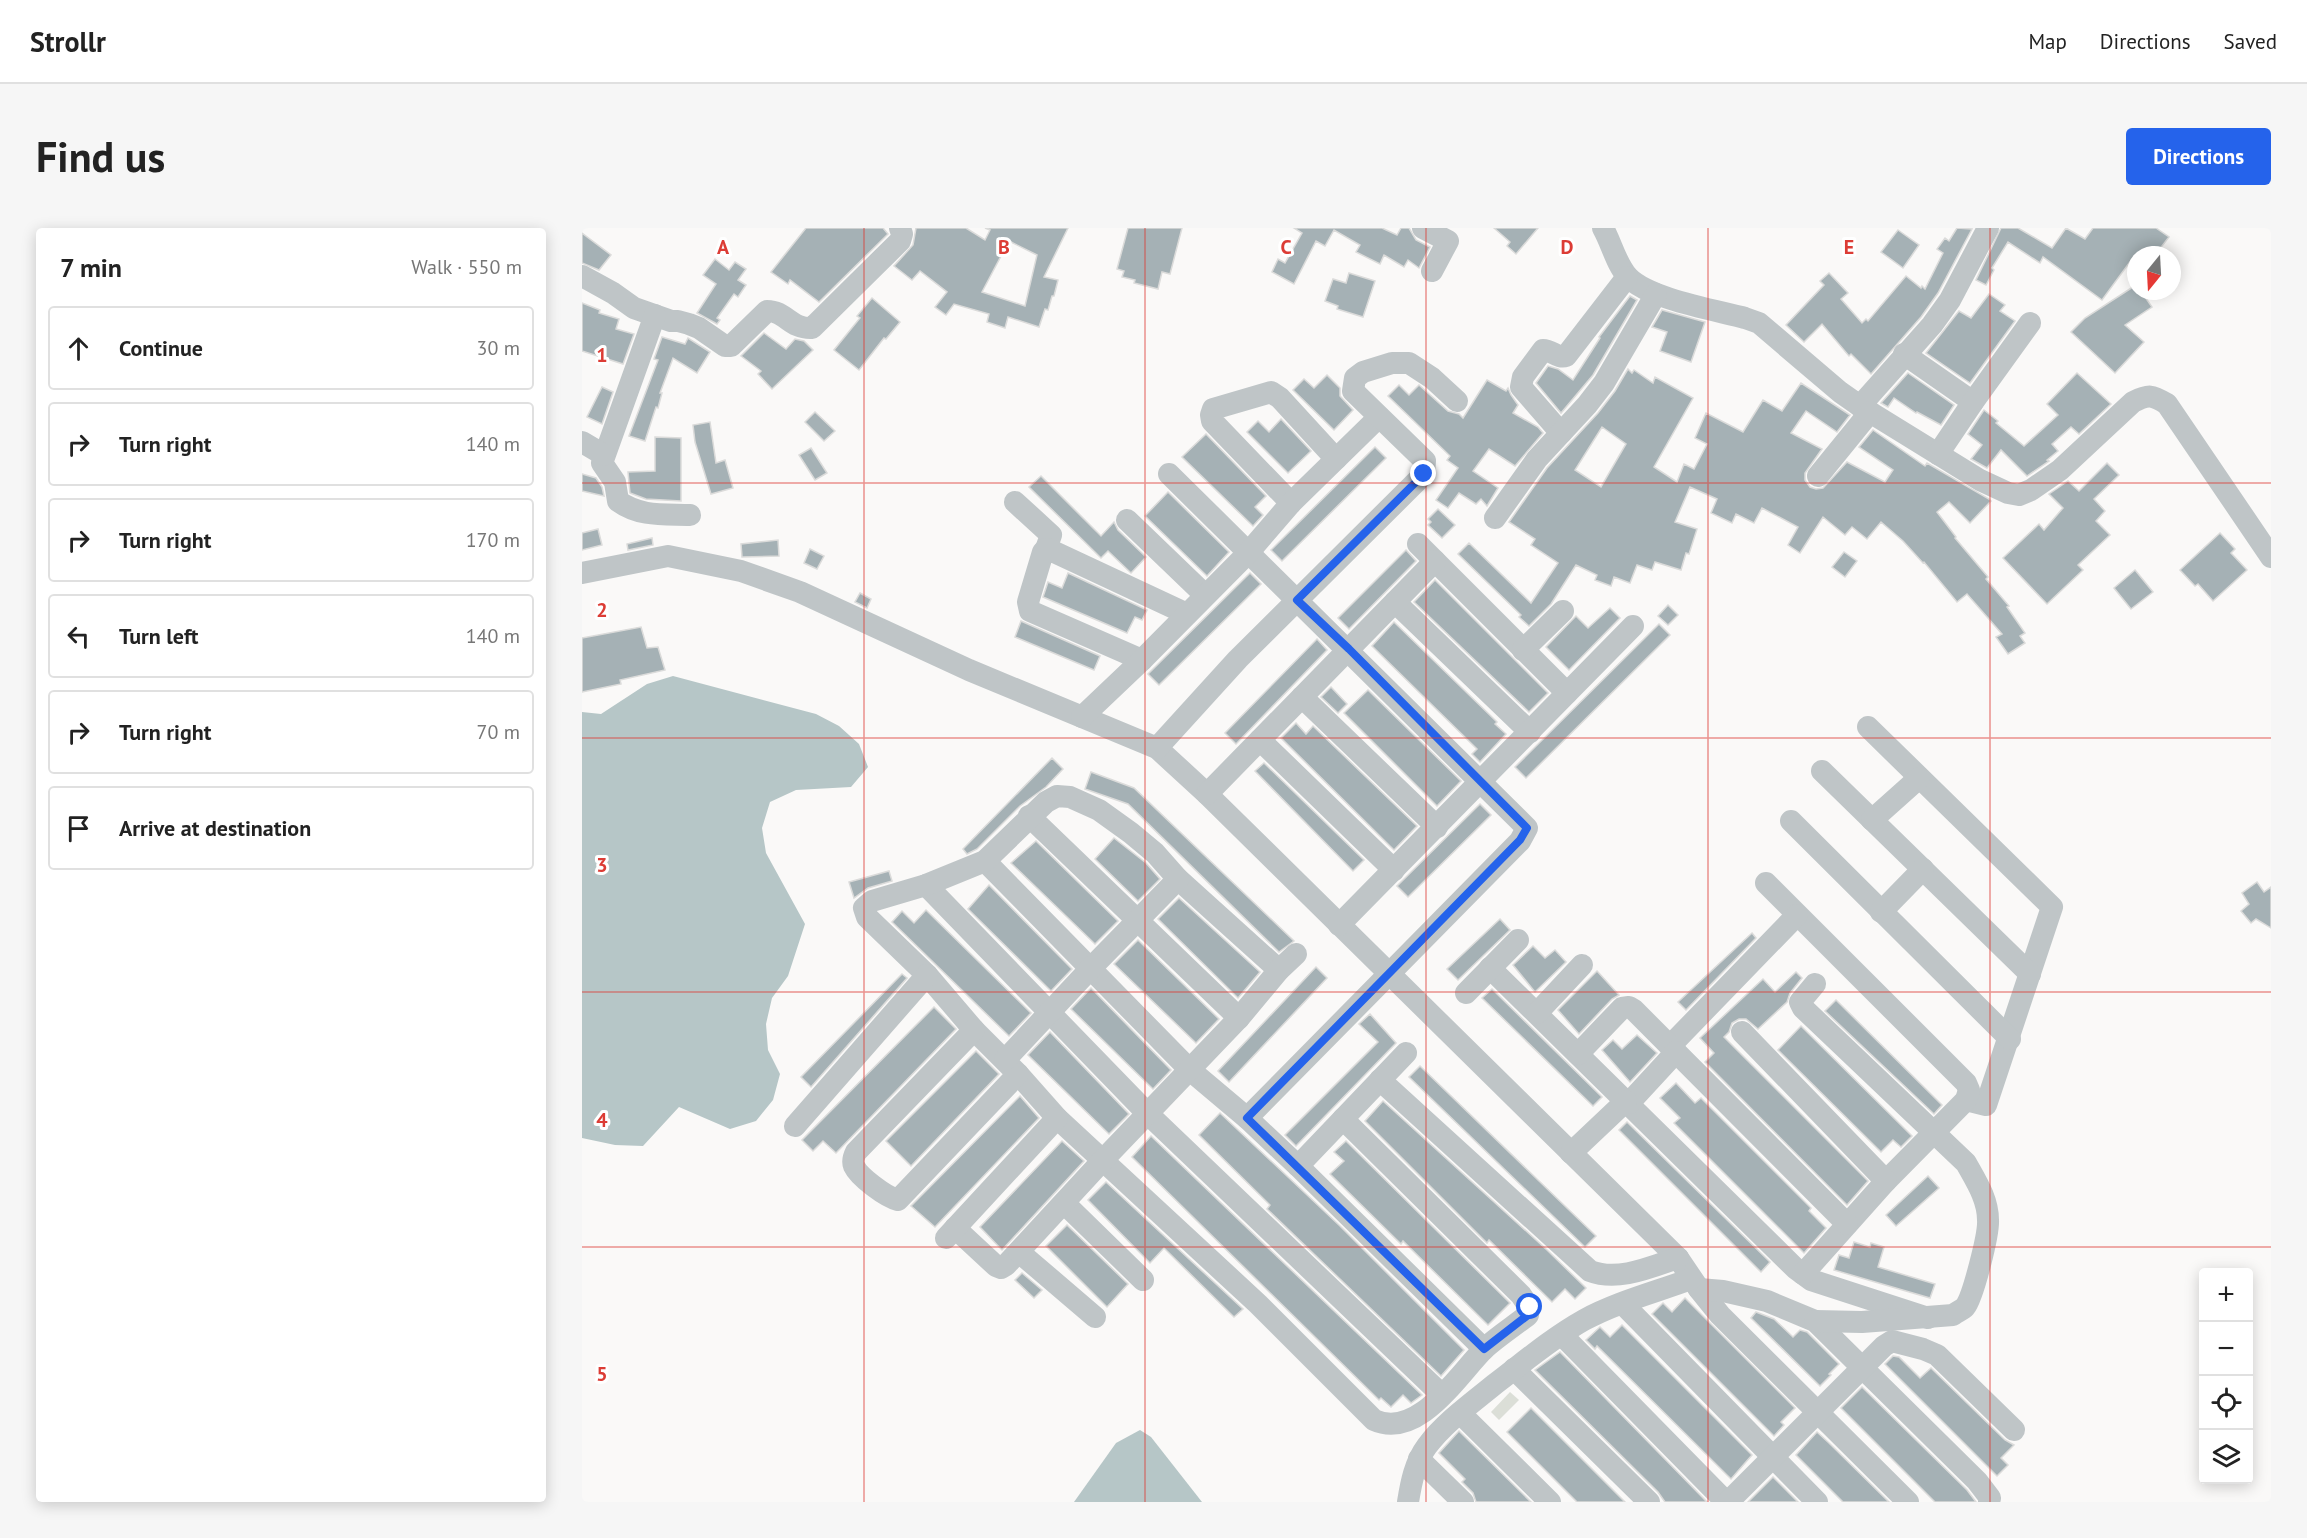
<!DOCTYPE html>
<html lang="en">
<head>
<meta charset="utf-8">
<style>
	body { margin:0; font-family:"PT Sans",sans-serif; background:#f6f6f6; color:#222 }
	.controls { position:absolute; right:18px; bottom:18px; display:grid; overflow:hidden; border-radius:6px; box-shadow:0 3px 15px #0003 }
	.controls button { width:54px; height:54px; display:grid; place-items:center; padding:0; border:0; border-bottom:2px solid #e0e0e0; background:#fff; color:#222; font:30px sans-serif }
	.compass { position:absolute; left:1545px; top:18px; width:54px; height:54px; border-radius:50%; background:#fff; box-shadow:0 3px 15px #0003; rotate:198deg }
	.stop { position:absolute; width:18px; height:18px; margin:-14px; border:4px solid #2563eb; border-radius:50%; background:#fff }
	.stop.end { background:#2563eb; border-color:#fff; box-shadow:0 2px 6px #0008 }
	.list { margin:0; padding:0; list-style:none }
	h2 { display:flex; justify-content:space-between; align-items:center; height:78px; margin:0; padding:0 24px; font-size:26px }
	h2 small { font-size:20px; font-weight:400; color:#767676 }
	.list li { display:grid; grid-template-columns:39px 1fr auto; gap:18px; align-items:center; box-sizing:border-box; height:84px; margin:0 12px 12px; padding:0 12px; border:2px solid #e0e0e0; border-radius:6px }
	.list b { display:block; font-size:22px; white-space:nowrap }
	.list em { font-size:20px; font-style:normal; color:#767676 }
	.icon { flex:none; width:33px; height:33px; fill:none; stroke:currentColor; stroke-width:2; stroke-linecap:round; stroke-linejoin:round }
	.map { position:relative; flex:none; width:1689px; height:1274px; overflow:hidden; border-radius:6px }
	header { display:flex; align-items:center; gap:36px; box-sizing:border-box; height:84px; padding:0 30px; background:#fff; border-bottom:2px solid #e0e0e0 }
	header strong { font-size:28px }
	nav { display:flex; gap:33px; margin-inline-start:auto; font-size:21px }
	.intro { display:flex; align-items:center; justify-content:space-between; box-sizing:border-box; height:144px; padding:0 36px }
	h1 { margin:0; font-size:42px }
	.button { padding:15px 27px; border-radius:6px; background:#2563eb; color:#fff; font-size:21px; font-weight:700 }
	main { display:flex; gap:36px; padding:0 36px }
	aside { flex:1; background:#fff; border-radius:6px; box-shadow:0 3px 15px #0003 }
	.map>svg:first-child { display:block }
	.green { fill:#dbded7 }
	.water { fill:#b6c6c7 }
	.building { fill:#a5b1b5; stroke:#dbdbda; stroke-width:1.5; fill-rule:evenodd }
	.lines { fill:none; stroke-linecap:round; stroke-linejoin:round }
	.minor { stroke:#bfc5c7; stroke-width:22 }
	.route { stroke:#2563eb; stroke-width:8 }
	.grid { fill:none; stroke:#dc3c35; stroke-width:1.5; stroke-opacity:0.55 }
	.grid-label { font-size:20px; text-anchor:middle; font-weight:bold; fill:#dc3c35; stroke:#fff; stroke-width:6; stroke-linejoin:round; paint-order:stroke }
</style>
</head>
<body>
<header>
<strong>Strollr</strong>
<nav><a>Map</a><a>Directions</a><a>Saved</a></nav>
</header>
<div class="intro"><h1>Find us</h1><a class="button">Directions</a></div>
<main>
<aside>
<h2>7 min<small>Walk · 550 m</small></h2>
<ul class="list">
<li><svg class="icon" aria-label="ahead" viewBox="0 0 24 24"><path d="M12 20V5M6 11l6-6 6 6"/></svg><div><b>Continue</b></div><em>30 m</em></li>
<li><svg class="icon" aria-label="right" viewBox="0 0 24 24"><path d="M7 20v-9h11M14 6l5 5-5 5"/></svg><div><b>Turn right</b></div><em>140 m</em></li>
<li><svg class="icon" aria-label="right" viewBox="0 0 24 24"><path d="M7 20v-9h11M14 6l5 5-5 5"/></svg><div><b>Turn right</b></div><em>170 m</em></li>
<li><svg class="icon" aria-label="left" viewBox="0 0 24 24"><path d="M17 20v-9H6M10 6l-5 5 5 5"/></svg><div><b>Turn left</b></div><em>140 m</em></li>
<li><svg class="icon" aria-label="right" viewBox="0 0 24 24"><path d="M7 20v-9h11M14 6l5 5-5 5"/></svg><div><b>Turn right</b></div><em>70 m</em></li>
<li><svg class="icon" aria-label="arrive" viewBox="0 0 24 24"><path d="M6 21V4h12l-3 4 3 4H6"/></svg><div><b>Arrive at destination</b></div></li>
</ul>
</aside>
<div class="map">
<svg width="1689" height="1274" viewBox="0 0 1689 1274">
	<rect width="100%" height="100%" fill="#faf9f8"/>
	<!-- green -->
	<polygon class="green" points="928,1164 937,1172 917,1192 909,1184"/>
	<!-- water -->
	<g class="water">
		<polygon points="91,448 234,486 257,498 277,516 286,539 269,559 214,562 188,574 180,600 184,625 223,696 206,748 190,770 184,796 186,822 198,846 191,872 174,893 148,901 97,879 61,918 33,917 0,910 0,484 19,486 65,456"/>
		<polygon points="558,1202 569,1209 620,1274 492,1274 534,1215"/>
	</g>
	<!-- building -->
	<g class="building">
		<polygon points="224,0 301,0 306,6 237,74 208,52 206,56 189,44"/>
		<path d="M334 0H384L403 12 408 2 403 0H486L462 49 476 52 472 68H470L466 82 463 81 457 99 426 89 423 100 405 94 407 86 372 76 364 87 353 79 365 64 338 43 330 52 312 38 331 17ZM427 13 455 27 443 78 400 64Z"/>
		<polygon points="546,0 600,0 588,46 580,44 576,61 552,55 553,52 540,49 542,43 535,41"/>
		<polygon points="712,0 800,0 815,7 819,0 827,0 834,12 848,19 837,40 826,32 822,39 802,27 798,36 774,24 778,17 752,2 743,18 734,13 712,56 690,44 696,31 703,35 720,5"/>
		<polygon points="912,0 956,0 934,26 925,18 928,14"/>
		<polygon points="1375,0 1390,1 1356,65 1339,89 1289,146 1269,126 1267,128 1240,96 1222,114 1204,97 1242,57 1238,53 1247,45 1266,65 1259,71 1280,95 1284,91 1286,93 1324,48 1339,60 1340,58 1343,61 1361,25 1355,21 1363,10 1367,13"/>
		<polygon points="1419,0 1436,0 1470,20 1484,0 1503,11 1511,0 1574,0 1587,9 1573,27 1553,27 1520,72 1461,29 1458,35 1426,14 1410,40 1412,42 1404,57 1394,52"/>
		<polygon points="1316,2 1337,17 1321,40 1299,24"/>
		<polygon points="0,5 29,27 17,42 0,35"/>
		<polygon points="133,31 147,42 153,34 164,41 156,52 164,57 156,69 152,66 135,90 138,92 135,96 115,85 134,56 121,47"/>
		<polygon points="767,45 793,53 781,89 755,81 756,78 743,73 751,51 764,55"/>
		<polygon points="1554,57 1554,63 1559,63 1570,79 1543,97 1562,114 1533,145 1489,104 1503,90"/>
		<polygon points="1407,66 1423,77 1418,83 1433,93 1388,155 1344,125 1377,83 1389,90"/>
		<polygon points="1048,68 1055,72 1011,147 979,185 954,155 966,138 976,141 991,152 1018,110 1017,109"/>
		<polygon points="290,70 318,94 304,111 302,110 277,142 252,122 278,90 275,88"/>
		<polygon points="0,75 18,82 17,85 37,91 34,101 52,106 41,136 0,123"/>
		<polygon points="1080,82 1123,94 1109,134 1078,123 1085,104 1070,99"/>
		<polygon points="182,105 204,121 213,111 222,113 231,122 190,161 176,146 179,143 159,128"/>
		<polygon points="80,109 103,116 106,110 128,124 115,145 91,130 78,165 80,165 76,180 74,179 63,213 47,208 76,132 72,131"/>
		<path d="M1046 141 1050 145 1052 142 1071 155 1073 149 1111 170 1072 239 1095 254 1102 236 1112 241 1125 216 1113 210 1124 185 1161 204 1181 172 1200 183 1219 155 1268 187 1255 204 1224 183 1209 205 1240 221 1223 245V252L1228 259 1234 261 1241 260 1265 234 1303 254 1311 242 1277 219 1291 202 1343 238 1345 235 1407 271 1409 273 1388 295 1367 274 1355 284 1374 309 1373 310 1406 349 1404 351 1427 378 1425 379 1443 405 1438 408 1443 415 1426 426 1414 409 1420 406 1385 366 1375 374 1342 334 1341 335 1321 313 1299 294 1285 311 1270 299 1263 307 1241 289 1218 325 1206 317 1216 299 1180 280 1172 295 1154 286 1150 295 1129 285 1135 271 1108 259 1093 294 1115 301 1107 326 1104 325 1099 342 1073 334 1070 342 1055 337 1048 355 1032 349 1029 358 1013 352 1015 347 994 337 969 376 947 398 937 389 939 387 876 326 887 315 949 375 976 335 949 317 953 311 927 294 965 240 1016 185 1033 163ZM1020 199 1044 216 1019 259 993 242Z"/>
		<polygon points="1326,145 1372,177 1359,197 1335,184 1334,185 1312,170 1306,179 1299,175"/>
		<polygon points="1495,145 1529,176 1497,206 1489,199 1470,216 1476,223 1465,232 1467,233 1445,248 1419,222 1405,240 1389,231 1400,217 1386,206 1402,182 1416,193 1414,195 1442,218 1476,187 1465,176"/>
		<polygon points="745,147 758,160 758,168 771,182 752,202 711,162 722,151 732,160"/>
		<polygon points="905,152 924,163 926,160 929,167 936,177 931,185 956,199 961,205 933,238 907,221 891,243 916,260 905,278 899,271 894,276 877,265 866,280 854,272 876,240 865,232 868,228 806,168 817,157 827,167 837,157 866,183 877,186 881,190"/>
		<polygon points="20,159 31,164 20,196 5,189"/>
		<polygon points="233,184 253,203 242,213 223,194"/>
		<polygon points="699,191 729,223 706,245 665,204 676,193 687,204"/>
		<polygon points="128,194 134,235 143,232 151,260 129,266 113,214 111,197"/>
		<polygon points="624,206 684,268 673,279 681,287 671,298 600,229"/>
		<polygon points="73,209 99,210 99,273 64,271 48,265 46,244 73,243"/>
		<polygon points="793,219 804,230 700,333 689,322"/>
		<polygon points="229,220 245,245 233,252 217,227"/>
		<polygon points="1525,235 1537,247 1512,271 1523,283 1514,293 1528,307 1496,337 1501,342 1465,376 1421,330 1457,296 1462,302 1481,280 1467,266 1486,253 1497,263"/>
		<polygon points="0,246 14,250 20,259 22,268 0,263"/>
		<polygon points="459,248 519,308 532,294 536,302 564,329 549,345 526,323 519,330 447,259"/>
		<polygon points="586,264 647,324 625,348 563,288"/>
		<polygon points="856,281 873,297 860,310 846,297 849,294 846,291"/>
		<polygon points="16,301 20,317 0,322 0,305"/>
		<polygon points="1638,305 1653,321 1649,325 1665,342 1631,373 1616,356 1613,358 1598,342"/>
		<polygon points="70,310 71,317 46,322 45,316"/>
		<polygon points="196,312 197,328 160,329 159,316"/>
		<polygon points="228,321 242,328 235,341 222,335"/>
		<polygon points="824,322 834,333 767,401 756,390"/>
		<polygon points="1262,324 1275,333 1263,349 1250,339"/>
		<polygon points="1553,342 1571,364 1549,381 1532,360"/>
		<polygon points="486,345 565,382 560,392 553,389 545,405 461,369 466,354 480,360"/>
		<polygon points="668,345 679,356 577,457 566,446"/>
		<polygon points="853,352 966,465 947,484 832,374"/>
		<polygon points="278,365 289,371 285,380 273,374"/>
		<polygon points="1086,377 1096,387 1086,397 1076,388"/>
		<polygon points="1028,380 1038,390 987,442 964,419 994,388 1006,400"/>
		<polygon points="439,393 518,428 512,442 433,409"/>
		<polygon points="812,394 915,494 913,496 924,506 898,534 890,526 895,521 790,418"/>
		<polygon points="1077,396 1088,407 944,550 933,539"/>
		<polygon points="59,399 65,420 76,419 83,442 38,452 39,456 0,464 0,410"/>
		<polygon points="735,411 745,422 654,516 643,505"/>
		<polygon points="749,459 765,476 756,485 739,469"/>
		<polygon points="786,462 879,553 855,578 762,485"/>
		<polygon points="714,495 724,506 731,498 835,598 812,622 699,510"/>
		<polygon points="470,530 481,541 464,559 438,578 395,621 385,626 381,621"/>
		<polygon points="682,535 782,632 771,643 673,543"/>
		<polygon points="509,544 552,560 712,713 697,724 546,576 503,561"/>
		<polygon points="898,576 909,587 826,669 815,658"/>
		<polygon points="532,610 564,635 578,651 556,673 513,631"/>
		<polygon points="454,613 536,693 513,716 429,635"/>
		<polygon points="307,643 310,653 286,660 272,670 267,654"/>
		<polygon points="1675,654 1682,664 1689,659 1689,700 1674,691 1669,695 1659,683 1667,676 1660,665"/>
		<polygon points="407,657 490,741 469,763 386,681"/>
		<polygon points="597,670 678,744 656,770 576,691"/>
		<polygon points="344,682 449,785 427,808 310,694 320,683 332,695"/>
		<polygon points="918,691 928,702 876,752 865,741"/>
		<polygon points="1170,705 1174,710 1104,782 1096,774"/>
		<polygon points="556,712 637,791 614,815 532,736"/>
		<polygon points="951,718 963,730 973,722 984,734 953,764 931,737"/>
		<polygon points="734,739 745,750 647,854 636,843"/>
		<polygon points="1015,743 1037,767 1030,771 997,806 976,782"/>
		<polygon points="1214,744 1220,750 1208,765 1205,774 1176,801 1164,791 1157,791 1150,795 1147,804 1142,809 1286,953 1265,977 1123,834 1132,825 1118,810 1181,751 1193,764"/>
		<polygon points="320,746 325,750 229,859 219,849"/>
		<polygon points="509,760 589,842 571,861 489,781"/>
		<polygon points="910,761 1020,869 1011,878 900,770"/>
		<polygon points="1254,772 1360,877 1352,886 1243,783"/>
		<polygon points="352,779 374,801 254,925 241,913 231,923 220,912"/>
		<polygon points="788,786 814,815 714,918 703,907 796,814 777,796"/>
		<polygon points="1219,798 1330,908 1319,919 1311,912 1299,924 1196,822"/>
		<polygon points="468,804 547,886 527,906 446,827"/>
		<polygon points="1055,807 1075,825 1048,854 1020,822 1031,812 1040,821"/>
		<polygon points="394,823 417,846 329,938 304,913"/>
		<polygon points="838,838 1014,1008 1003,1019 827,849"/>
		<polygon points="1094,855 1113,875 1119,870 1229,980 1227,983 1244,1000 1222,1025 1092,895 1098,890 1078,870"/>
		<polygon points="438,868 457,890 353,999 329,978"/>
		<polygon points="801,873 965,1022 1004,1060 993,1071 983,1061 970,1074 907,1012 905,1015 783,893"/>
		<polygon points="638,885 758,998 882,1122 859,1148 685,981 688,977 617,907"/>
		<polygon points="1045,894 1188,1034 1179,1044 1037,902"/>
		<polygon points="569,908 840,1167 829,1175 821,1167 809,1179 799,1170 797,1172 550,929"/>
		<polygon points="480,913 502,933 420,1022 398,999"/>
		<polygon points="764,913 928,1075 906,1097 821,1013 819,1016 748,946 762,933 752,924"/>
		<polygon points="1346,948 1357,960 1314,998 1304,987"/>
		<polygon points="524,954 661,1081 652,1089 582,1020 568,1035 506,972"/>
		<polygon points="485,997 546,1056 525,1079 464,1018"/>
		<polygon points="1272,1014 1288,1019 1289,1015 1302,1019 1296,1039 1353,1056 1348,1070 1252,1042 1257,1027 1267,1030"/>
		<polygon points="440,1045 460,1062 452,1070 433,1052"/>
		<polygon points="1103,1070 1213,1180 1199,1194 1202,1197 1192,1208 1070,1086 1081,1075 1090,1084"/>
		<polygon points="1174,1084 1192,1091 1211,1109 1218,1102 1225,1104 1257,1136 1247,1146 1249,1147 1238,1158 1169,1090"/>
		<polygon points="1040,1097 1170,1227 1149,1251 1015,1118 1013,1121 1004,1112 1018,1099 1028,1109"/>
		<polygon points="978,1124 980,1126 1125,1274 1083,1274 1076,1264 953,1142"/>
		<polygon points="1311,1128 1317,1129 1338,1150 1349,1140 1423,1212 1432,1217 1419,1230 1426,1237 1415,1248 1303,1136"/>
		<polygon points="1280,1159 1385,1262 1394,1274 1353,1274 1259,1180"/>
		<polygon points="949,1180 1043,1274 995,1274 925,1204"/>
		<polygon points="877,1203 949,1274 894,1274 891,1265 880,1254 883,1251 857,1225"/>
		<polygon points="1235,1204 1247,1215 1307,1274 1261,1274 1214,1227"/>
		<polygon points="1191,1249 1216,1274 1166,1274"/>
	</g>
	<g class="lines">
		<!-- minor -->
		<g class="minor">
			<polyline points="841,0 866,13 850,43"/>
			<path d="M1021 0C1030 16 1034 36 1046 49 1067 71 1133 82 1163 90L1177 95 1258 164 1278 178 1398 252 1426 265 1437 267 1449 262 1478 242 1551 174C1567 166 1570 167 1585 176L1689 329"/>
			<path d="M0 48 31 65 52 80 89 93H96L107 96 117 100 143 118H149L185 83C204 83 208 101 230 100L318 13 320 6 318 0"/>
			<path d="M73 87 20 235 33 254 36 273C58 289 82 286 108 287"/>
			<polyline points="1322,126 1391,174"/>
			<polyline points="1278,178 1350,97 1368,72 1406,0"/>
			<path d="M979 205 939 159 941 149 961 122C970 122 976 131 984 128L1045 49"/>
			<polyline points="0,214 22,227"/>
			<polyline points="1356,226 1391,174 1448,95"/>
			<polyline points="587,246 945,600 938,613 665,890"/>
			<polyline points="1236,248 1288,184"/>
			<polyline points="433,274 469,307 464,321"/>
			<polyline points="709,275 630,193 629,187 631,181 689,164 698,170 754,231"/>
			<polyline points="913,290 955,231 1005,177 1022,155 1074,66"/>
			<polyline points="545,292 623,367"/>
			<polyline points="836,316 985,465"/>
			<polyline points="0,345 86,328 159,343 218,364 387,442 575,520 625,566 1096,1030 1117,1061 1138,1087 1326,1274"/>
			<polyline points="813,374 948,504"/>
			<polyline points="941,422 981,383"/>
			<polyline points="560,432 448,383 446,374 461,324 464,321 468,322 605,386"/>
			<polyline points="720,469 855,599"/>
			<polyline points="500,489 560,432 666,325 709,275 797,189"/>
			<polyline points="1286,499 1470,679 1404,877 1384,872"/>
			<polyline points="678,512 812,642"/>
			<polyline points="575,520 656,431 842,246 843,233 771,163 773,150 781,144 810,135 827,135 850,150 875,173"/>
			<polyline points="1240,543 1448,746"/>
			<polyline points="625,566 853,333"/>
			<polyline points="447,588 657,790"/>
			<polyline points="1290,592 1337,550"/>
			<polyline points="1209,593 1428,811"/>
			<polyline points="403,633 608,842 665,890 716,938 902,1121"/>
			<polyline points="1184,655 1384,855 1387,862 1384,872 1304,953"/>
			<polyline points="344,657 565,885 860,1167"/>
			<polyline points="1299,684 1341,641"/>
			<polyline points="757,697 1051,398"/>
			<polyline points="908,740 1214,1041 1229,1052 1346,1090"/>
			<path d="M697 742 596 651 573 625 549 605 517 582 488 569 475 568 464 574 403 633 344 657 290 673 282 680 285 689 345 747 392 802 436 846 475 890 676 1076 792 1192C836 1212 875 1148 902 1121 915 1109 932 1098 946 1087L947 1079 939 1067 761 891"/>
			<polyline points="884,765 936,712"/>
			<polyline points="955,785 1000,737"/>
			<path d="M392 802 274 924C272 928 270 933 272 938 277 949 304 969 316 972L436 846"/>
			<polyline points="1160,804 1304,953 1221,1046"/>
			<polyline points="1088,818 1215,687"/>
			<polyline points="996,826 1040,780 1047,779 1052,782 1265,996"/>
			<polyline points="423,832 508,741 596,651"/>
			<path d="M798 852 1008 1043C1036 1054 1069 1039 1096 1030"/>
			<polyline points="1047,875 1094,824"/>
			<polyline points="213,898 345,747"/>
			<polyline points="989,925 1044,873"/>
			<polyline points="716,938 824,825"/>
			<polyline points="482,975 561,1052"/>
			<polyline points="373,1000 414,1038 419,1040 424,1037 521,932 657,790 697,742 714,726"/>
			<polyline points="364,1010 475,890"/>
			<polyline points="437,1024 513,1089"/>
			<polyline points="1117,1061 1141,1063 1185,1073 1233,1093 1395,1253 1408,1270 1407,1274"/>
			<polyline points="1041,1076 1235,1274"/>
			<path d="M1233 1093 1280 1094 1371 1087C1375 1084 1380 1082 1383 1079 1391 1069 1407 1006 1406 992 1406 971 1394 953 1384 935L1221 780 1218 774 1233 756"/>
			<polyline points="980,1107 1144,1274"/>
			<polyline points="932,1141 1067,1274"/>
			<polyline points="878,1185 968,1274"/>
			<polyline points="837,1231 881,1274"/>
			<path d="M826 1274C829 1255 833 1234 845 1218 863 1194 890 1175 913 1156 942 1134 970 1110 1002 1092 1035 1074 1074 1064 1109 1051"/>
			<polyline points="1146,1274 1302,1118 1310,1113 1341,1121 1355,1127 1432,1202"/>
		</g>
	</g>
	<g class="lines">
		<!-- route -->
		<polyline class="route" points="842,246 715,372 767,421 945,600 938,612 665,890 902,1121 946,1087 948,1079"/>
	</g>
	<!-- grid -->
	<path class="grid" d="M282 0V1274M563 0V1274M844 0V1274M1126 0V1274M1408 0V1274M0 255H1689M0 510H1689M0 764H1689M0 1019H1689"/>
	<g class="grid-label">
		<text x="141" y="26">A</text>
		<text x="422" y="26">B</text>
		<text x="704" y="26">C</text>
		<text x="985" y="26">D</text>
		<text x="1267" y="26">E</text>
		<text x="20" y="134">1</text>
		<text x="20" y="389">2</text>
		<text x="20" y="644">3</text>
		<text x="20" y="899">4</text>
		<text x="20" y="1153">5</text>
	</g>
</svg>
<div class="controls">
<button>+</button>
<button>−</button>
<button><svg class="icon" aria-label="locate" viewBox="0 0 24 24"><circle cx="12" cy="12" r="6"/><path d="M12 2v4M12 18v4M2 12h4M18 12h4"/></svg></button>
<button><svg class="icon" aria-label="layers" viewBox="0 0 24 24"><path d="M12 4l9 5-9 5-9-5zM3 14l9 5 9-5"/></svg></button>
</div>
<svg class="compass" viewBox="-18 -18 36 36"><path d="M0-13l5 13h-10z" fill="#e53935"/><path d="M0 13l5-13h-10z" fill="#767676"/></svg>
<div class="stop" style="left:948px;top:1079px"></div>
<div class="stop end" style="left:842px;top:246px"></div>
</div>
</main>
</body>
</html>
